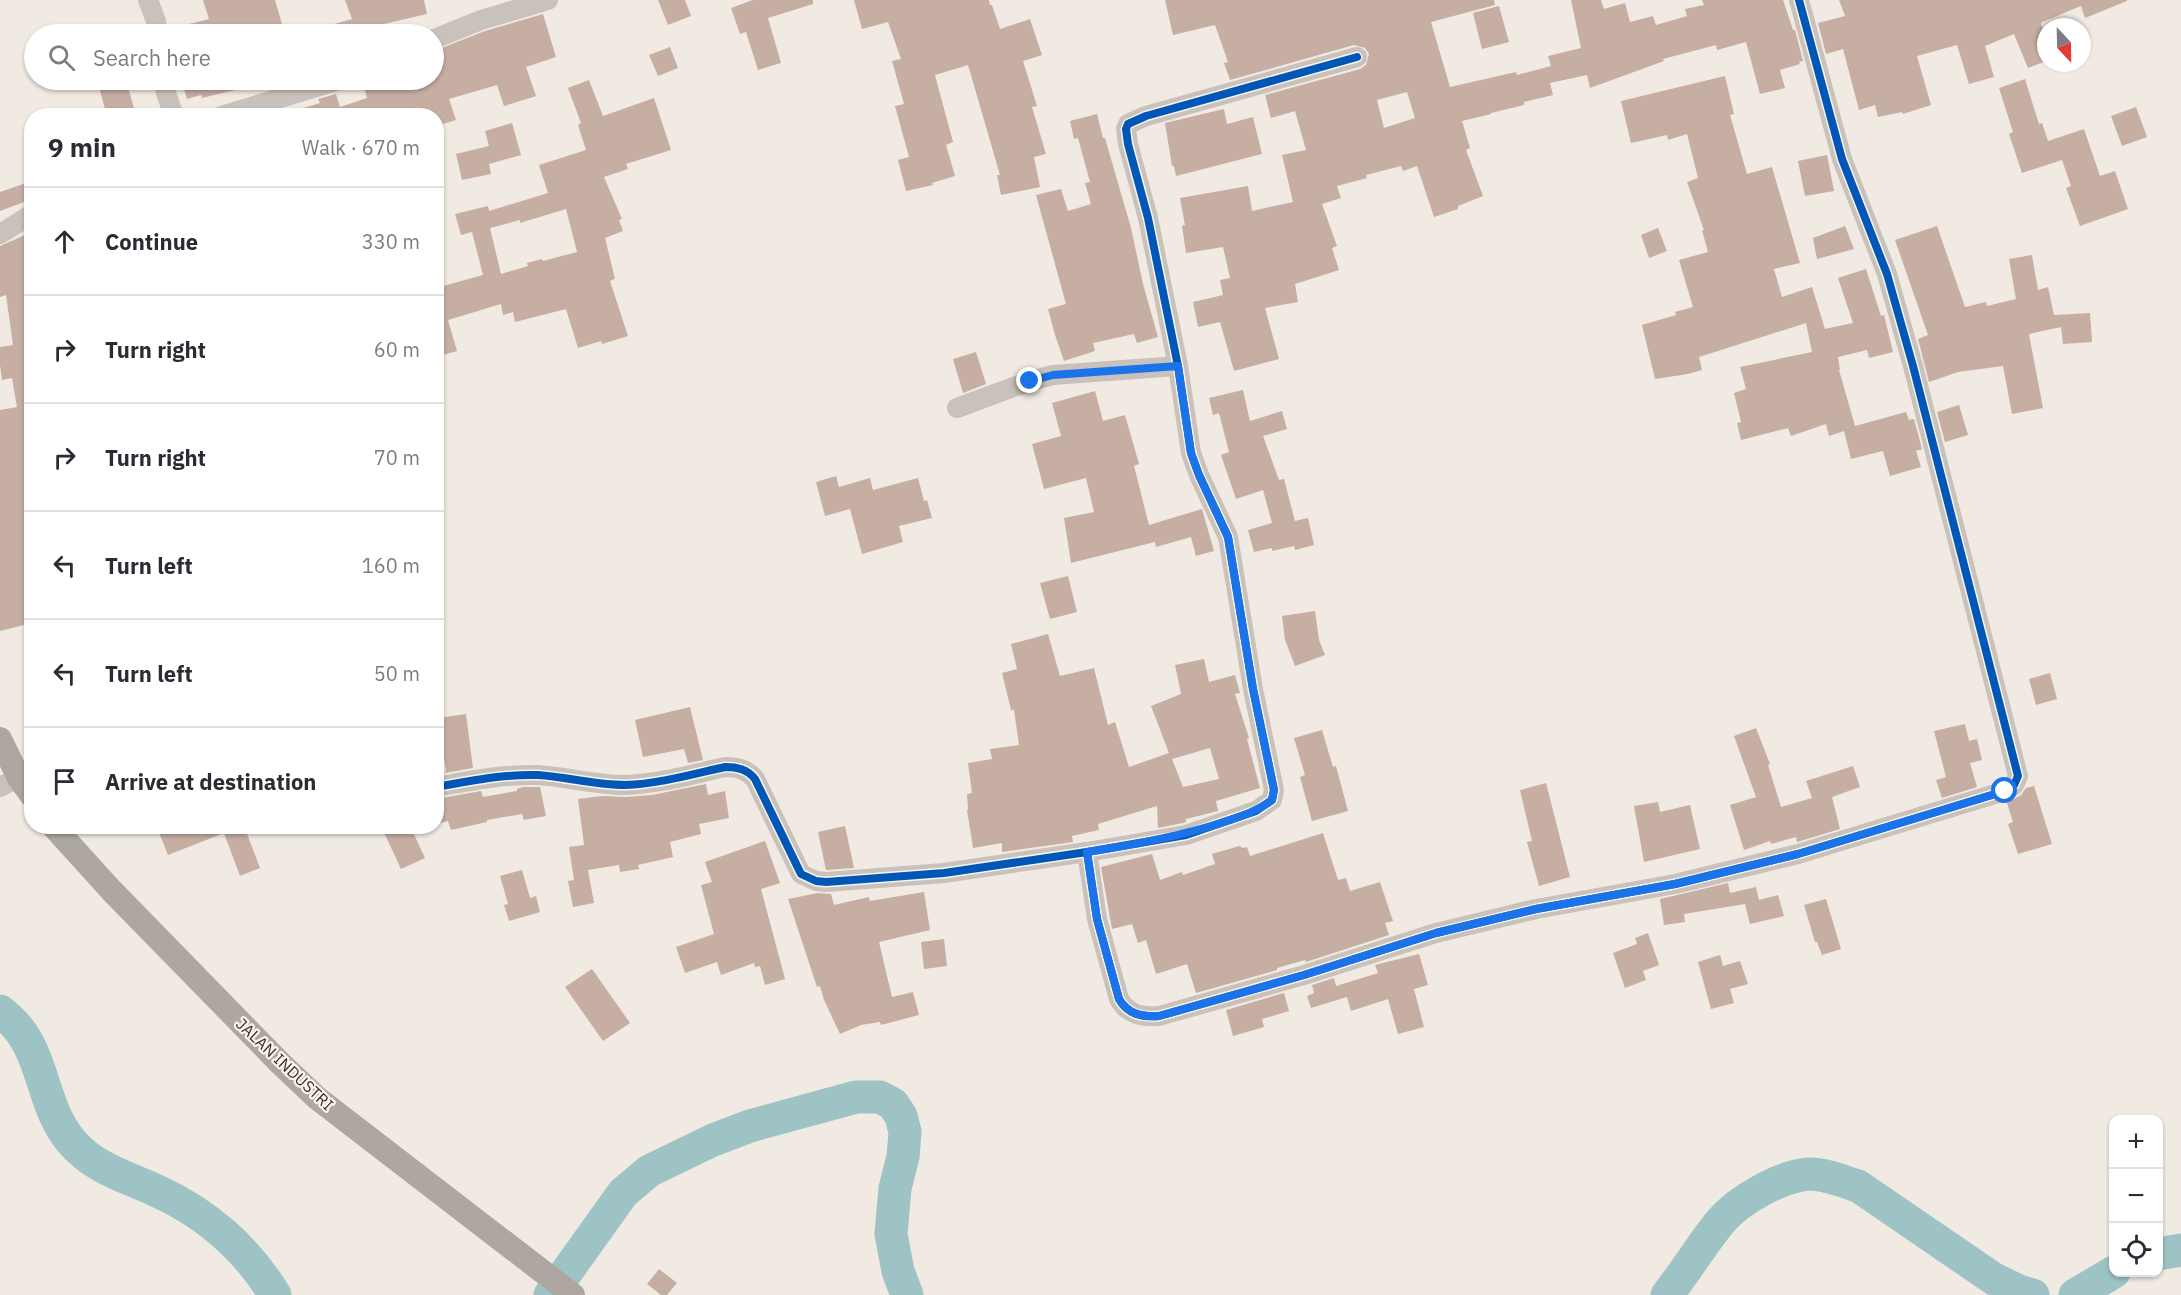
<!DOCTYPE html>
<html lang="en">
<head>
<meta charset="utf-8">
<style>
	body { margin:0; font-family:"IBM Plex Sans",sans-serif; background:#f7f7f7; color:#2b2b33 }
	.controls { position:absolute; right:18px; bottom:18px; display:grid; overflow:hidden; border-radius:12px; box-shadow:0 2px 4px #0004 }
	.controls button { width:54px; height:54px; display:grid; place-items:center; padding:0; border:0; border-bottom:2px solid #e1e1e2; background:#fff; color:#2b2b33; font:30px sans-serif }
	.compass { position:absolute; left:2037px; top:18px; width:54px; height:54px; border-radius:50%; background:#fff; box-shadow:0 2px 4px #0004; rotate:158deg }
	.stop { position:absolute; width:18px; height:18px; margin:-14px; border:4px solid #1a73e8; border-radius:50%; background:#fff }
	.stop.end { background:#1a73e8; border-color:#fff; box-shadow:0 2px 6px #0008 }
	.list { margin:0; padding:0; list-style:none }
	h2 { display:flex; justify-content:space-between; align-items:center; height:78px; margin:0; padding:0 24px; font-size:26px }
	h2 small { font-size:20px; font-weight:400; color:#7c7c81 }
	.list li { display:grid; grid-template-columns:39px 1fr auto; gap:18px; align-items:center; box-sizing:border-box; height:108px; padding:0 24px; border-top:2px solid #e1e1e2 }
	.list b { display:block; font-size:22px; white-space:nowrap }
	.list em { font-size:20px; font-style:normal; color:#7c7c81 }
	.icon { flex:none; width:33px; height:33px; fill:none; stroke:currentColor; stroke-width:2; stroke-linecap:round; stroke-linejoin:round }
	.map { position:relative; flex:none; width:2181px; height:1295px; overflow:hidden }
	.search { position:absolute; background:#fff; box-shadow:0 2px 4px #0004; left:24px; top:24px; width:420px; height:66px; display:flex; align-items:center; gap:15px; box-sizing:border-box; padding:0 21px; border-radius:33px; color:#7c7c81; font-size:22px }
	.panel { position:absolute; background:#fff; box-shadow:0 2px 4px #0004; left:24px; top:108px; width:420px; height:726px; border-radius:24px }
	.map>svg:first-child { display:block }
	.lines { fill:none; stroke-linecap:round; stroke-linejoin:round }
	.river { stroke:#9dc3c4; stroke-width:33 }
	.building { fill:#c6aea3; fill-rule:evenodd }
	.minor { stroke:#c9c2bc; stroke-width:20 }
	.major { stroke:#aea7a1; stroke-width:24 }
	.cycleway-casing { stroke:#fcf5eb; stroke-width:11 }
	.cycleway { stroke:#0057b8; stroke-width:8 }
	.route { stroke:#1a73e8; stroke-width:8 }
	.labels { text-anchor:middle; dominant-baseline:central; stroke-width:4.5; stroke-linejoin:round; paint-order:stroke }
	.street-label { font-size:16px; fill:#3b2f29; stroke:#fcf5eb }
</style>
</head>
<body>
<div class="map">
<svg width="2181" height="1295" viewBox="0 0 2181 1295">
	<rect width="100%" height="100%" fill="#f0eae3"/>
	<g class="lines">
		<!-- river -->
		<g class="river">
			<path d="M0 1011C47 1045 37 1100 71 1141 93 1168 127 1177 157 1191 206 1213 247 1249 275 1295"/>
			<polyline points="2158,1254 2181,1250"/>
			<polyline points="550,1295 623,1193 649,1171 713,1140 750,1126 856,1097 880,1097 893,1104 901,1116 905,1132 903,1157 895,1188 891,1234 898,1271 907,1295"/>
			<path d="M1667 1295C1686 1271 1702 1244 1721 1221 1739 1200 1781 1176 1809 1174 1825 1174 1842 1181 1858 1186L1994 1279 2019 1291 2033 1295"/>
			<polyline points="2075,1295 2114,1272"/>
		</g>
	</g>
	<!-- building -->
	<g class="building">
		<polygon points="203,0 275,0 285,34 251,34 249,31 237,34 170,34 169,29 209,19"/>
		<polygon points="345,0 424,0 427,14 384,24 387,34 314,34 313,30 352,19"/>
		<polygon points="658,0 685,0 691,16 668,25"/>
		<polygon points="753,0 813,0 813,4 768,18 781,63 758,70 746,32 740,34 731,8"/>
		<polygon points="854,0 989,0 990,5 992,5 1000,29 1030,19 1042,55 1023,61 1037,106 1032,107 1046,154 1034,157 1040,187 1001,195 997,175 1000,175 968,65 935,75 953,142 946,145 955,176 932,183 933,185 906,191 898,160 909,157 895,106 904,104 892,61 901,59 888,22 862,29"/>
		<path d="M1165 0H1494L1495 5 1431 22 1450 87 1516 72 1517 75 1551 66 1548 56 1581 48 1571 0H1601L1604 9 1625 3 1630 22 1653 16 1656 25 1687 16 1685 9 1704 5 1702 0H1783L1793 30H1795L1803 61 1799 62 1800 64 1780 70 1785 88 1760 94 1746 42 1717 50 1716 45 1663 59 1664 61 1590 88 1587 75 1550 83 1553 95 1524 102V105L1491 113V114L1462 121 1470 148 1466 150 1483 196 1458 206V209L1434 217 1417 166 1403 171 1401 166 1366 175 1367 178 1337 186 1341 198 1322 204 1337 246 1332 248 1339 270 1295 284 1298 302 1265 308 1279 359 1234 371 1220 322 1198 327 1193 302 1223 295 1220 280 1230 278 1223 247 1186 253 1182 226 1185 225 1180 198 1248 186 1252 211 1293 202 1282 155 1306 150 1295 111 1271 118 1265 95 1360 69 1366 65 1369 54 1365 48 1354 45 1230 80 1224 63 1228 62 1215 25 1173 35ZM1407 92 1415 118 1384 128 1377 100Z"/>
		<polygon points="1839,0 2127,0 2127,1 2085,18 2081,6 2042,22 2041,24 2046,37 2046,61 2028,68 2014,34 1985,46 1994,77 1969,84 1957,45 1917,56 1931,105 1903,114 1902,112 1878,117 1875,105 1859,110 1843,49 1826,54 1818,23 1845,16"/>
		<polygon points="1499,6 1509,42 1482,49 1473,13"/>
		<polygon points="543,14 556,57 526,67 536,96 504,106 497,85 449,99 456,120 436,126 436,116 291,116 291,112 320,103 318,99 336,94 340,107 367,98 362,80 380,80 383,87 410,80 434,80 434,51 485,31"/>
		<polygon points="670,47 678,68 658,76 649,55"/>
		<polygon points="1725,76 1734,114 1730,115 1747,174 1772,167 1800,263 1774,269 1782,297 1812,287 1825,329 1853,323 1838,278 1866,269 1881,316 1884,315 1893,352 1869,358 1867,350 1838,357 1840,370 1839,370 1855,426 1906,412 1909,420 1914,419 1922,449 1916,451 1921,467 1890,476 1883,451 1851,459 1844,431 1829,436 1826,424 1791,436 1788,428 1741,440 1737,423 1741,422 1734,393 1746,389 1740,367 1812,352 1806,323 1699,357 1702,370 1688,374 1655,379 1642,325 1676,315 1675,312 1693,307 1679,260 1708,252 1702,230 1704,230 1687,182 1698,178 1687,134 1668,140 1667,135 1631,143 1621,101"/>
		<polygon points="2025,79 2039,124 2042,123 2048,141 2084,129 2100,176 2115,171 2128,209 2080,226 2066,188 2071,186 2062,160 2022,173 2009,134 2013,132 1999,88"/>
		<polygon points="97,80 126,80 135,112 120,116 107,116"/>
		<polygon points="198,80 256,80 256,85 202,98 201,95 187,99 183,85 198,81"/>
		<path d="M589 80 603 116 654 98 671 150 626 164 628 169 604 177 622 219 619 220 623 231 605 238 615 279 610 281 628 336 602 344 601 341 578 348 566 309 515 322 513 312 503 315 501 304 448 320 457 351 436 357V288L483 275 472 232 461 235 455 214 488 206 489 211 548 193 539 165 586 150 578 125 581 123 568 88ZM566 209 577 252 543 261 542 259 527 263 528 266 501 274 490 228 520 220V223Z"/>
		<polygon points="2136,107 2147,137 2122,146 2111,116"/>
		<polygon points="1224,109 1227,124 1253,117 1262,154 1176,176 1174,166 1172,166 1165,123"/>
		<polygon points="1097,114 1103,138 1105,138 1131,228 1143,284 1158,337 1137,343 1134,334 1093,343 1095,351 1064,361 1055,335 1048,309 1066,304 1036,195 1061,189 1068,211 1091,204 1085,183 1090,182 1078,138 1074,139 1070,121"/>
		<polygon points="512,123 521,155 489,164 491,174 462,180 456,154 489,146 485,131"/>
		<polygon points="1827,155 1834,191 1805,196 1798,161"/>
		<polygon points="32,181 32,199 0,211 0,192"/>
		<polygon points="1845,226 1854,249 1817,259 1813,238"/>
		<polygon points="1937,226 1965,307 1986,302 1987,306 2016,299 2009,259 2032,255 2038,290 2048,287 2054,315 2090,313 2092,342 2063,344 2061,327 2029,334 2043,408 2012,414 2003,366 1958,372 1929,382 1918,339 1928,335 1895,240"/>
		<polygon points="1658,228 1667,251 1649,258 1641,235"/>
		<polygon points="32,232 32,623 0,631 0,410 17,407 12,378 2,380 0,365 0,347 13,345 6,295 0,297 0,246"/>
		<polygon points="976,352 986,384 963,393 953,359"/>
		<polygon points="1243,390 1250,421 1282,411 1287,429 1263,436 1279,480 1284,479 1295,521 1308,518 1314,545 1295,550 1294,546 1272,551 1272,548 1254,552 1248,530 1272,523 1263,490 1236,499 1221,455 1229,452 1219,413 1213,415 1209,398"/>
		<polygon points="1095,391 1103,421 1125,415 1139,464 1134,466 1149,525 1202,509 1214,551 1196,556 1191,537 1156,547 1155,542 1071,563 1064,518 1094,512 1086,478 1044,489 1032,444 1061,436 1052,403"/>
		<polygon points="1959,405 1968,435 1945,442 1937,412"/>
		<polygon points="836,476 839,487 870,478 873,490 918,478 924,501 927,500 932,518 899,526 903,542 862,554 850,509 825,516 816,482"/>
		<polygon points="1068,576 1077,612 1050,619 1040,583"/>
		<polygon points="1315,611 1319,640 1325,655 1295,666 1285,640 1282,616"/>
		<path d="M1048 634 1060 676 1094 668 1108 725 1115 722 1129 767 1169 753 1151 706 1181 694 1175 665 1204 659 1209 682 1235 675 1240 693 1235 694 1249 738 1247 739 1260 788 1216 801 1218 811 1186 819V822L1183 823 1158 828 1157 806 1098 824 1099 830 1072 836 1073 842 1002 852V843L973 848 967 810 968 809 967 794 972 793 968 763 992 759 990 749 1019 745 1014 710H1011L1002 673 1017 669 1011 644ZM1210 748 1219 779 1183 787 1172 759Z"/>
		<polygon points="2050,673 2057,699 2036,705 2029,679"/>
		<polygon points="690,707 703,760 688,763 684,749 643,757 635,720"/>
		<polygon points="466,714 473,768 445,773 446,771 442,744 436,744 438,718"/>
		<polygon points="1965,724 1969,741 1977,739 1982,760 1970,763 1977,787 1942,798 1936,780 1946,777 1934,731"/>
		<polygon points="1756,728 1770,764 1768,765 1781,807 1812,798 1806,781 1853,766 1860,787 1832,797 1840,829 1797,842 1796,837 1771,844 1770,841 1744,850 1730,805 1756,797 1734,736"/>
		<polygon points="1322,730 1333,767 1336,766 1348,811 1312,821 1300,777 1305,775 1294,738"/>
		<polygon points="1546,783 1570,877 1539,886 1527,842 1532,841 1520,790"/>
		<polygon points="706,784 708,795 725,791 729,818 699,824 701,834 670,842 673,857 638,865 639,869 620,872 619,865 588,870 594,903 573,907 568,881 574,880 569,847 584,845 578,799 602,796 626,797 652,795"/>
		<polygon points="2034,786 2052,844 2018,854 2008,824 2013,822 2007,803 2021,795 2026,788"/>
		<polygon points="523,787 540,787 546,816 524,820 522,814 487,820 487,822 451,830 448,821 436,824 436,799 481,791 483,797 517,791 517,789"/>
		<polygon points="1658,802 1660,812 1690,805 1700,849 1644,862 1634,806"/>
		<polygon points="166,826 244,826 260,868 240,876 224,833 168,855 158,830"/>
		<polygon points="381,826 410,826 425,858 401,869"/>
		<polygon points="845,826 854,868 826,870 818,832"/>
		<polygon points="1323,833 1338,880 1346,878 1350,891 1380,882 1393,921 1385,923 1389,935 1306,962 1305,960 1277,968 1277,970 1196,993 1187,964 1156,974 1146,940 1138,943 1132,924 1112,929 1101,867 1152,854 1160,880 1182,872 1183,875 1215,864 1212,854 1239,846 1243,848 1247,847 1250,856"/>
		<polygon points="765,841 780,883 761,889 785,979 765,985 760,966 755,967 754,963 721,975 717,962 685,973 676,947 714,934 701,885 712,882 705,862"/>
		<polygon points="522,870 530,898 536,896 540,912 509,921 504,905 508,904 500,876"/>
		<polygon points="1728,883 1730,893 1756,887 1759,900 1778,895 1784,916 1750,924 1745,904 1684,914 1685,922 1664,925 1660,899"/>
		<polygon points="924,892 930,930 879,942 892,997 913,992 919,1015 881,1025 880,1022 861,1025 840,1034 824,1000 820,986 817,987 788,899 818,893 831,894 834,905 869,897 870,901"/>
		<polygon points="1826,899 1841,949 1822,955 1817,942 1815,942 1804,905"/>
		<polygon points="1648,933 1659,965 1643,971 1646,980 1625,988 1613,953 1637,944 1635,938"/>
		<polygon points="944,939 947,966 924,969 921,942"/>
		<polygon points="1419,954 1428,985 1414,989 1424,1027 1398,1034 1388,999 1351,1011 1347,997 1311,1008 1307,996 1314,993 1312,985 1334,978 1336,986 1378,973 1375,965"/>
		<polygon points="1720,955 1723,966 1740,961 1748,984 1730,989 1734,1003 1711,1009 1698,962"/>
		<polygon points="592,969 630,1023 603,1041 565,987"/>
		<polygon points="1284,993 1289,1011 1262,1019 1264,1027 1233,1036 1226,1010"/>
		<polygon points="659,1269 677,1283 667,1295 661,1295 647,1284"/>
	</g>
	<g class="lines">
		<!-- minor -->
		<g class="minor">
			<polyline points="148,0 156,21 158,34"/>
			<polyline points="434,39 481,20 548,0"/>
			<polyline points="164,80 166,93 174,116"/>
			<polyline points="221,116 340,80"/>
			<polyline points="0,234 32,214"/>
			<polyline points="957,408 1030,381 1053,375 1178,366"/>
			<polyline points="0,787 32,771"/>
			<path d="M436 787C470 781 503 774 538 775 567 777 596 785 625 785 659 784 693 774 725 767 737 767 747 769 755 779L801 874 816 881 826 882 944 873 1087 852 1186 835 1256 811 1272 800 1274 790 1253 689 1228 537 1199 475 1191 453 1178 366 1148 218 1128 144 1126 129 1128 124 1146 116 1357 57"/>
			<path d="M1087 852 1097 919 1119 999C1128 1015 1142 1017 1159 1016L1304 975 1436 933 1536 909 1675 884 1798 854 2005 791 2014 785 2018 776 1913 366 1887 274 1842 159 1799 0"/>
		</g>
		<!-- major -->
		<g class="major">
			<polyline points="0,739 19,778 32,796"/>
			<polyline points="53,826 111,890 280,1063 317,1098 573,1295"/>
		</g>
		<defs>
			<g id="cycleway">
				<path d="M436 787C470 781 503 774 538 775 567 777 596 785 625 785 659 784 693 774 725 767 737 767 747 769 755 779L801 874 816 881 826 882 944 873 1087 852 1186 835 1256 811 1272 800 1274 790 1253 689 1228 537 1199 475 1191 453 1178 366 1148 218 1128 144 1126 129 1128 124 1146 116 1357 57"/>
				<path d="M1087 852 1097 919 1119 999C1128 1015 1142 1017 1159 1016L1304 975 1436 933 1536 909 1675 884 1798 854 2005 791 2014 785 2018 776 1913 366 1887 274 1842 159 1799 0"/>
			</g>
		</defs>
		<!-- cycleway casing -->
		<use href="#cycleway" class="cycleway-casing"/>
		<!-- cycleway -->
		<use href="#cycleway" class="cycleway"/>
	</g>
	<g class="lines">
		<!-- route -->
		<path class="route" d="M1030 381 1053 375 1178 366 1191 453 1199 475 1228 537 1253 689 1274 790 1272 800C1256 812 1239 817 1221 823 1177 837 1133 845 1087 852L1097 919 1119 999C1128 1014 1142 1017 1159 1016L1304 975 1436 933 1536 909 1675 884 1798 854 2005 791"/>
	</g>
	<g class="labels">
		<!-- street labels -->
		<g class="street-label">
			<text transform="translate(285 1064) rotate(43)">JALAN INDUSTRI</text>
		</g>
	</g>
</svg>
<div class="controls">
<button>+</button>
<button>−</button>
<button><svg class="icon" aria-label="locate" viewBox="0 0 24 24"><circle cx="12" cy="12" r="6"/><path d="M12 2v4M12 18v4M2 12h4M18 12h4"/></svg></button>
</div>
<svg class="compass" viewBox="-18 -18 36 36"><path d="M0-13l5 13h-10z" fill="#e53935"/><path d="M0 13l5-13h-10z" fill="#7c7c81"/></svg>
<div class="stop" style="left:2005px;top:791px"></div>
<div class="stop end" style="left:1030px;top:381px"></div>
<div class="search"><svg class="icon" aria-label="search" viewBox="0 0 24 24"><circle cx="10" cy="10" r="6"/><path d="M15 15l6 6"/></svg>Search here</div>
<section class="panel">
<h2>9 min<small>Walk · 670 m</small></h2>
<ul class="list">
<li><svg class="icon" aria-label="ahead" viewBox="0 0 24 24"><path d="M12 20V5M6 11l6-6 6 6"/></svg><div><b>Continue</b></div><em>330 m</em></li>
<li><svg class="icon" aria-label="right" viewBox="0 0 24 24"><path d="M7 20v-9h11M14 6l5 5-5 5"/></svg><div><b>Turn right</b></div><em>60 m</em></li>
<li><svg class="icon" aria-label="right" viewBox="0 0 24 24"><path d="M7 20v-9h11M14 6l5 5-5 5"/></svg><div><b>Turn right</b></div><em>70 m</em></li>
<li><svg class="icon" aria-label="left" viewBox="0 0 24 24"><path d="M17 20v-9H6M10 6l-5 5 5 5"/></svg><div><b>Turn left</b></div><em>160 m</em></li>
<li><svg class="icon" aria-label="left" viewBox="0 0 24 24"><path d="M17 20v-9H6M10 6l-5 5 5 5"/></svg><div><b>Turn left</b></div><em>50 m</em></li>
<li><svg class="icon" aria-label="arrive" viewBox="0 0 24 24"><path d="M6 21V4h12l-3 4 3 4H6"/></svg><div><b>Arrive at destination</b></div></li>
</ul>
</section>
</div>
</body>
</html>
